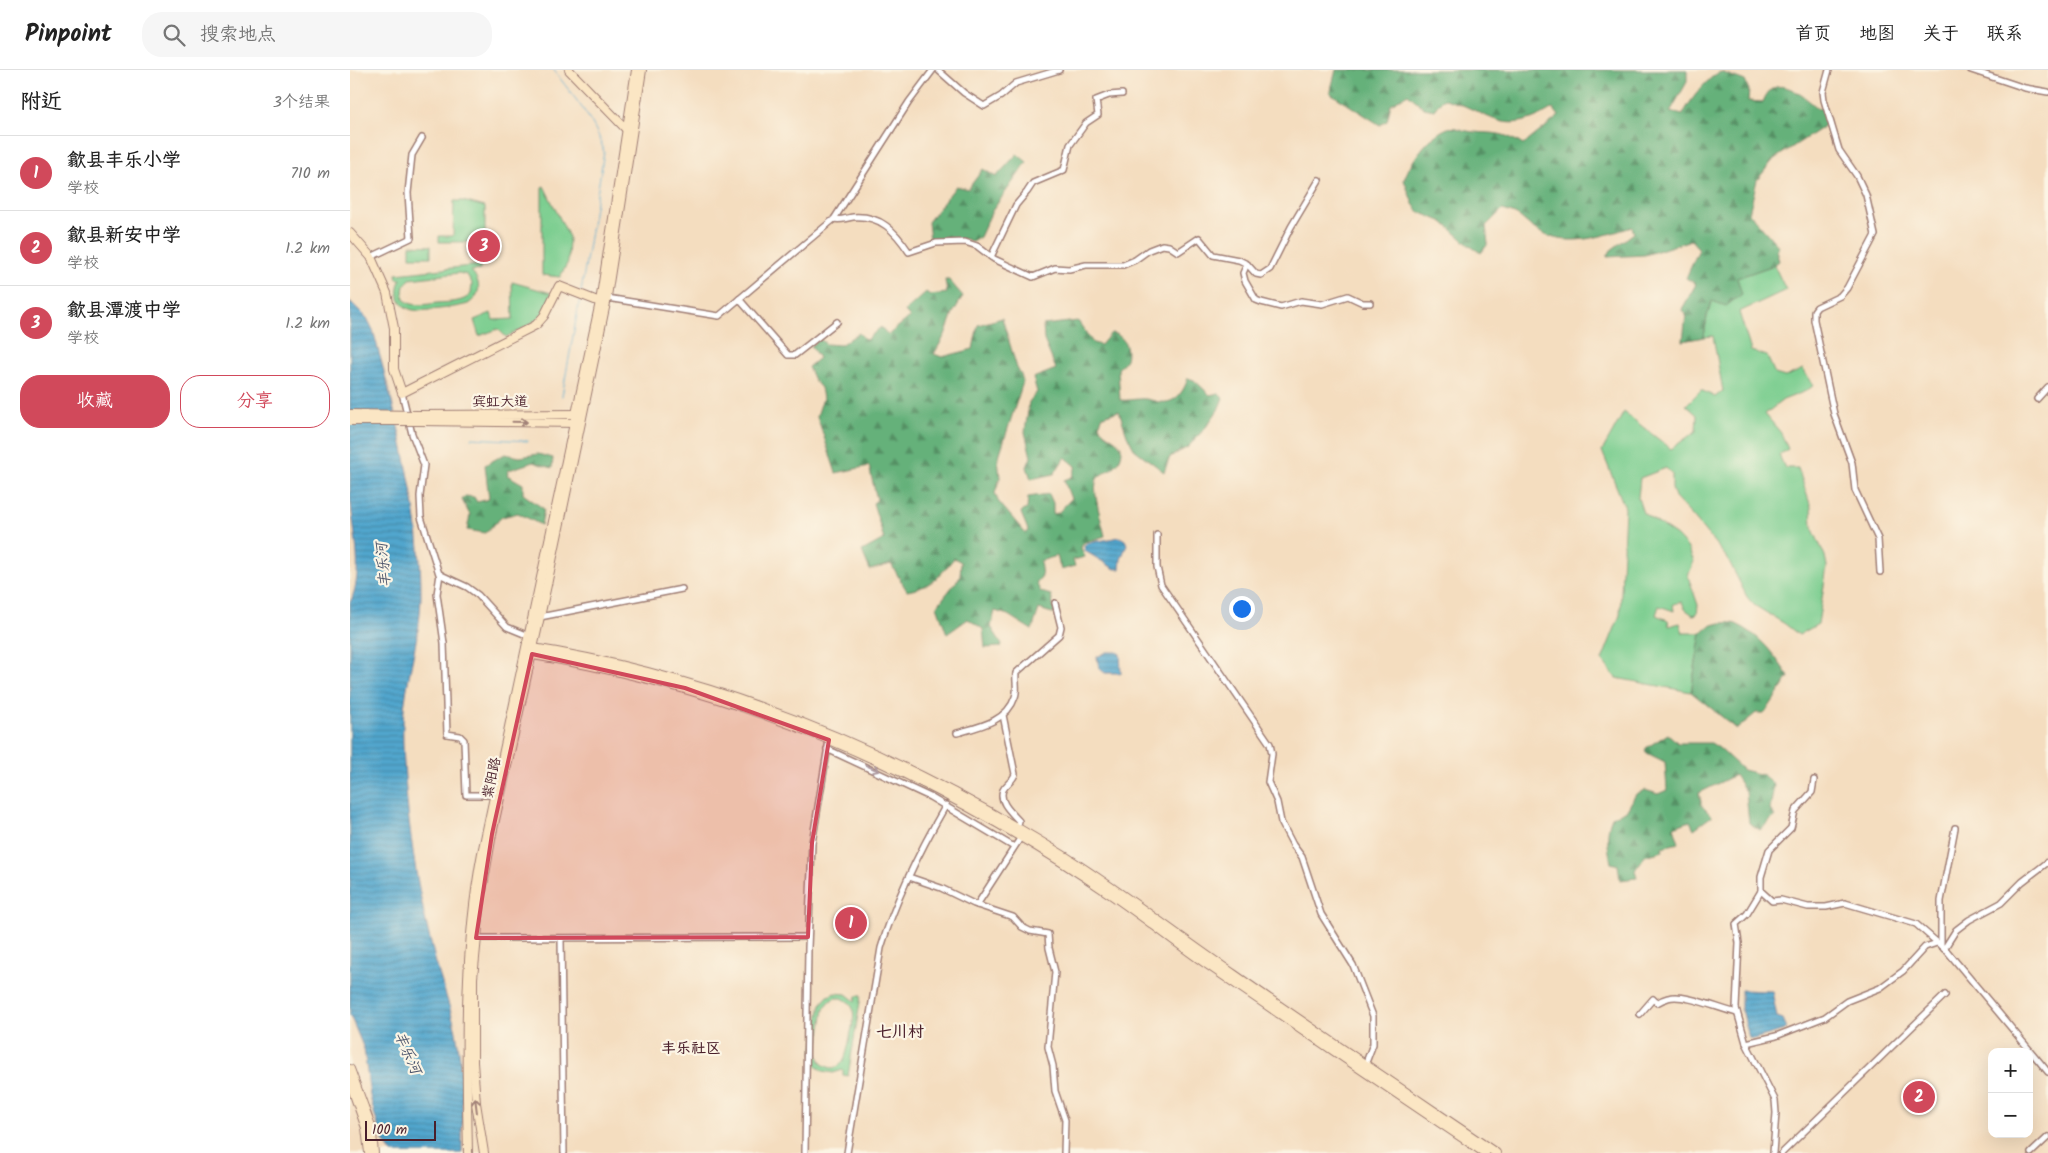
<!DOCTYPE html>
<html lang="zh">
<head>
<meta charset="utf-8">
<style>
	body { margin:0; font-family:Kalam,"LXGW WenKai TC",sans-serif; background:#f6f6f6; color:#222 }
	.controls { position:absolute; right:15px; bottom:15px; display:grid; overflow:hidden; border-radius:10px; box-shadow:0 5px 20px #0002 }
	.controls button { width:45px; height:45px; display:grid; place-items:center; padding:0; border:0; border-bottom:1px solid #e0e0e0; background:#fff; color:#222; font:25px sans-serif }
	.scale { position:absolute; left:15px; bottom:12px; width:71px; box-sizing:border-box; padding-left:5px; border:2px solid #4a1f2b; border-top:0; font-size:14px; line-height:18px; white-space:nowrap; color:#4a1f2b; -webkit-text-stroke:4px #fcf5e5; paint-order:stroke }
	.you { position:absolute; left:891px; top:538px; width:18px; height:18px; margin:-12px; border:4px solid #fff; border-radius:50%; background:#1a73e8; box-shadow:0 0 0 8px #1a73e833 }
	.badge { display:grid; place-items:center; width:32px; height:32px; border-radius:50%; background:#d1495b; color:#fff; font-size:16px; font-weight:700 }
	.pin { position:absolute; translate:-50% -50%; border:2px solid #fff; box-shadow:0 1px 5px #0006 }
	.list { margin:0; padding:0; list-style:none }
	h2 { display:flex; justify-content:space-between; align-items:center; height:65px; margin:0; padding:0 20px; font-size:21px }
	h2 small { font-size:16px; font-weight:400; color:#767676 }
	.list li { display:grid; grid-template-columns:32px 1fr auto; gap:15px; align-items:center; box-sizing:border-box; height:75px; padding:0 20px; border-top:1px solid #e0e0e0 }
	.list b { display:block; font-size:19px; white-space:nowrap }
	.list p { margin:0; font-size:16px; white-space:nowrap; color:#767676 }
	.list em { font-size:16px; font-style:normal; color:#767676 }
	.actions { display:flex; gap:10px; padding:15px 20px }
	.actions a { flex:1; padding:11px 0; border:1px solid #d1495b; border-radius:20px; text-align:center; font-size:18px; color:#d1495b }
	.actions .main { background:#d1495b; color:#fff }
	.icon { flex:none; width:28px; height:28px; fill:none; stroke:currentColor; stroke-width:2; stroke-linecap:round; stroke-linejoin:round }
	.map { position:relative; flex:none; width:1698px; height:1083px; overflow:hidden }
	header { display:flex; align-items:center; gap:30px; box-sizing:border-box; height:70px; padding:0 25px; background:#fff; border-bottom:1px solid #e0e0e0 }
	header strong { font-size:24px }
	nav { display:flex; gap:28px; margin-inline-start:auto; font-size:18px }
	.search { width:350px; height:45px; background:#f6f6f6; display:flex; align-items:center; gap:12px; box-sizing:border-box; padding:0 18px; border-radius:20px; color:#767676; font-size:19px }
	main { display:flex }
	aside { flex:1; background:#fff }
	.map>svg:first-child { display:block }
	.grass { fill:#7cce90; stroke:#63765e; fill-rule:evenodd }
	.forest { fill:url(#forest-firs); stroke:#586852 }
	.water { fill:url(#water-rules); stroke:#4e627c }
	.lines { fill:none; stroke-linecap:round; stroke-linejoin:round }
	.stream { stroke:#51a6cd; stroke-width:1 }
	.street-casing { stroke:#9f7e75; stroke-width:8 }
	.secondary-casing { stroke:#9f7e75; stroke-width:10 }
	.street { stroke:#fff; stroke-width:5 }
	.secondary { stroke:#fbe6c4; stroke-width:8 }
	.secondary-bridge-casing { stroke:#9f7e75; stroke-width:10; stroke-linecap:butt }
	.secondary-bridge { stroke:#fbe6c4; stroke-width:8 }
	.oneway { stroke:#a28278 }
	.oneway2 { stroke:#ae9aa0 }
	.marked { fill:#d1495b; fill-opacity:0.2; stroke:#d1495b; stroke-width:4; stroke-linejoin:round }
	.labels { text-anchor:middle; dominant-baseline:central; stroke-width:4.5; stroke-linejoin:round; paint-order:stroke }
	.street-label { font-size:14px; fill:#4a1f2b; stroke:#fcf5e5 }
	.water-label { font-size:15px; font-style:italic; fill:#4d556c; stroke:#fcf5e5 }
	.neighbourhood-label { font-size:15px; font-weight:bold; fill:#4a1f2b; stroke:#fcf5e5 }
	.quarter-label { font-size:16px; font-weight:bold; fill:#4a1f2b; stroke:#fcf5e5 }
</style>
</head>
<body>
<header>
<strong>Pinpoint</strong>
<div class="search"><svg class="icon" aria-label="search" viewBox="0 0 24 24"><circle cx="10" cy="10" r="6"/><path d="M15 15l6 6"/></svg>搜索地点</div>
<nav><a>首页</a><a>地图</a><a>关于</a><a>联系</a></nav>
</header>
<main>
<aside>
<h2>附近<small>3个结果</small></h2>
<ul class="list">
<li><span class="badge">1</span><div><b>歙县丰乐小学</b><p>学校</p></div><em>710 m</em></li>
<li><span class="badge">2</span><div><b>歙县新安中学</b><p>学校</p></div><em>1.2 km</em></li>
<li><span class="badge">3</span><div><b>歙县潭渡中学</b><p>学校</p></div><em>1.2 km</em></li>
</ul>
<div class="actions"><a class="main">收藏</a><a>分享</a></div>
</aside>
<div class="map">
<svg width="1698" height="1083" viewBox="0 0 1698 1083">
	<defs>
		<pattern id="forest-firs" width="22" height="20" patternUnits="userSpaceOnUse" patternTransform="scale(1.25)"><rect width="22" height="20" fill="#65b17a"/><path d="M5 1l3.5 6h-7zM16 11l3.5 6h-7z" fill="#558f64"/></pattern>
		<pattern id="water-rules" width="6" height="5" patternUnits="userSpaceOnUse" patternTransform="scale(1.25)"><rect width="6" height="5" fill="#51a6cd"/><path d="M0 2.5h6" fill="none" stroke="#4587a7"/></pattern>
	</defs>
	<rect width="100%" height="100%" fill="#fcf5e5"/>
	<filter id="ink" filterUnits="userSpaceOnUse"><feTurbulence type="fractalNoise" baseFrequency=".02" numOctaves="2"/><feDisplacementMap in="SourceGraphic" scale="10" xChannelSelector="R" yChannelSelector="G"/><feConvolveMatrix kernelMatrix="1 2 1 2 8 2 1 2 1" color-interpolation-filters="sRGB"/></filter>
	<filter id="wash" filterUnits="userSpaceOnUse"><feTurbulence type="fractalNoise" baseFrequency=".0096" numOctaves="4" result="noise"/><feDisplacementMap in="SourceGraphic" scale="20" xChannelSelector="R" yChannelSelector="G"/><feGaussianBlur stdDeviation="1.12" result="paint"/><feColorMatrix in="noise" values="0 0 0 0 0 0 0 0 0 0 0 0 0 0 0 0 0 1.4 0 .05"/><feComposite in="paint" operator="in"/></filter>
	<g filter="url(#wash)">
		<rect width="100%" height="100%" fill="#f4ddbf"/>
		<!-- grass -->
		<g class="grass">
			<polygon points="194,116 219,167 218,192 210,207 192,205 192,117"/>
			<polygon points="104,131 113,131 135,137 135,172 89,172 89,166 103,166"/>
			<polygon points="60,175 81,176 81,187 60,187"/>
			<path d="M130 195V200L121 201C132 212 131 226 118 234 109 237 72 242 63 240 48 237 44 221 51 209H47L46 204ZM109 203 117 205 122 213 121 224C113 233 99 232 87 233 73 235 48 240 54 216L60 209Z"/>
			<polygon points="1424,195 1436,220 1389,242 1401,281 1417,286 1425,304 1435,307 1453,299 1463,316 1456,321 1433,330 1415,344 1431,363 1438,379 1429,385 1435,398 1448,398 1461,437 1462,457 1475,486 1477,496 1468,554 1449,565 1435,554 1404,535 1397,527 1378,489 1344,448 1326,429 1322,419 1322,404 1316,398 1290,408 1288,428 1293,443 1327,466 1337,477 1344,491 1338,506 1348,535 1347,544 1343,545 1335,539 1332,532 1323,534 1324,541 1309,536 1306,545 1318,550 1319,556 1330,553 1333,563 1351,563 1341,622 1266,608 1252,590 1270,545 1275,438 1252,381 1274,342 1321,379 1346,361 1347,345 1336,335 1351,320 1365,327 1373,321 1363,266 1354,267 1357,246 1362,231 1386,208"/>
			<path d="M162 212 201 223C200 248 175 257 156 267L148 259 129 266 124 250 141 243 143 250 163 249Z"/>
			<path d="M485 923 496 924 505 931 506 926H511L498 1006 493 1005V1000L483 1003 473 1001 465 994 462 984 471 934 478 926ZM485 928H492L500 933C507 943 502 956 500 967 497 982 493 1009 471 993L467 982 474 939 480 931Z"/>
		</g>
		<!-- forest -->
		<g class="forest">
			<path d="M986 0H1337V12L1320 42 1333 45C1337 34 1360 4 1371 2L1395 11 1399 20 1398 31 1413 32C1425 0 1452 25 1469 39L1474 36 1479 53 1424 89 1407 110 1399 143 1429 177 1426 180 1429 191 1424 195 1387 208 1392 224 1376 236 1362 231 1357 246 1354 267 1333 271 1336 244 1332 239 1346 214 1336 208 1349 179 1341 170 1295 185 1257 187 1261 180 1284 163 1282 157C1252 166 1216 179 1188 161 1171 151 1174 145 1152 140L1136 156 1138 174 1131 183 1120 176 1093 152 1069 142 1063 134 1054 110C1060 92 1079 65 1098 58 1104 56 1111 60 1117 61 1141 65 1150 59 1173 75L1209 46 1203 38C1151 70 1142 42 1095 29L1090 32 1084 40 1074 38 1058 24 1041 34 1037 51 1030 55 980 23Z"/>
			<polygon points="667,84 677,92 642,141 630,167 622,172 616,169 580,170 578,152 606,116 618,119 633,99 646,107"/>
			<path d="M595 210H599L613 226 603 243 595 265 584 284 592 287 623 279 628 255 652 248 667 298 671 305 673 312 648 389 650 408 645 423 648 431 676 464 678 460 671 443 672 441 677 439 678 427 699 424 703 433V444L708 443 721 429 714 410 722 407 726 396 715 387 704 404 681 409 677 397 681 387 675 362 679 332 687 322 683 308 706 299 694 270 693 255 728 251 743 273 751 275 761 263C774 265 779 277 776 289 774 293 770 296 768 299L770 330C777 331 783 329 790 329 796 328 803 331 810 332 826 334 834 321 838 308L844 310 860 325 868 323 873 328 868 340 856 357 838 377 820 387 814 402 784 379 777 365 769 341 753 346 749 355C754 368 770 367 772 381 769 404 749 399 746 412 743 425 752 452 755 466L733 473 731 478 735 487 723 490 725 496 711 500 707 486 690 491 692 506 686 513 691 522 701 525 705 544 689 539 682 560 658 545 645 541 641 557 652 574 651 577 635 578 633 559 618 549 597 564 587 536 610 507 611 492 604 488C589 507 581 517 557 521L541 494 520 500 512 481 534 469 523 433 527 430 519 396 486 403 467 346 473 328 471 318 464 310 458 297 469 288 461 276 470 269 476 274 490 275 509 263 516 270 531 257 538 265 560 247 555 241 576 222 580 225 597 223Z"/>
			<polygon points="155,384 170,387 188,384 203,388 202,398 183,392 159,400 157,405 173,414 173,424 194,439 191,455 168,443 152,447 135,463 117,460 120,445 112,430 115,426 124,427 127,432 139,429 135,395"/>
			<path d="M1370 553C1375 553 1381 552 1386 554 1410 564 1425 586 1439 607L1415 643H1406L1387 659 1341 622 1351 563 1359 556Z"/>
			<path d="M1318 664 1328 673H1361L1369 678 1393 700 1413 705 1424 715 1420 740 1425 746 1410 760 1399 753 1396 722 1385 705 1349 723 1352 736 1362 746 1344 759 1340 751 1324 757 1329 773 1312 777 1313 781 1295 786 1285 800 1287 808 1270 810 1268 795 1261 793C1258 777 1255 763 1262 747L1277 740 1286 724 1295 720 1308 724 1317 720 1315 692 1295 682 1296 678Z"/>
		</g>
		<!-- water -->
		<g class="water">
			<path d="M0 231 17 248 23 260C46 347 72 437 71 528 70 570 55 610 53 652 52 678 55 706 57 732 62 782 70 832 83 881 90 912 104 943 108 974 114 1010 112 1047 112 1083H42L33 1071 25 1046 20 1026 14 979 0 945V533C16 498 1 457 0 419 0 357 0 294 0 231Z"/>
			<polygon points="770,467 775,470 777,474 771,489 770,499 765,499 735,481 734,476 738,473"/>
			<polygon points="757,582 767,582 770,584 771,603 755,603 749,598 747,587"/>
			<polygon points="1391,920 1422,921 1427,947 1433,949 1437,958 1435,960 1404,969 1399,968 1393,943 1391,940"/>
		</g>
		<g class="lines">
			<!-- stream -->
			<g class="stream">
				<path d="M204 0C222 26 246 50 254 82L231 222"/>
				<polyline points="212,326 230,228"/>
				<polyline points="121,368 178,371"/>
			</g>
		</g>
	</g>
	<g filter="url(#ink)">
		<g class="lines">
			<defs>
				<g id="street">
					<polyline points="588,0 614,23 634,36 651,26 666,13 709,0"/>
					<polyline points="1479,0 1473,22 1474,30 1489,80 1507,106 1516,125 1525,165 1497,218 1490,226 1467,237 1464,241 1464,250 1484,344 1502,393 1505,420 1528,469 1530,502"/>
					<polyline points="1621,0 1675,18 1698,22"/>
					<path d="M484 149C490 151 496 148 503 147 531 145 545 161 559 182L586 173 615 172 627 176 644 189 683 207 705 198 719 199 736 195H773L785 190 799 180 812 175 819 176 828 182 849 168 863 185 889 190 897 194 906 204 911 205 920 199 941 157 969 110"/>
					<polyline points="21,187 61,168 58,123 62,85 72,68"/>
					<polyline points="641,187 666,135 677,122 683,113 714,100 720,75 736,53 748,45 746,30 759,25 772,24"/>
					<polyline points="897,194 893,203 895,211 906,230 911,232 931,237 951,231 972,234 998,226 1013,233 1020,233"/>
					<polyline points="257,228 369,246 484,149 559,32 583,0"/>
					<polyline points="389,229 438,285 445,285 487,252"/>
					<polyline points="52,323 62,364 74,395 70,426 71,447 89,504 117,517 128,525 157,557 179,566"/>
					<polyline points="1687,329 1698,317"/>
					<polyline points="807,465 807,497 811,515 920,674 922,684 918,712 927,732 931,752 943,775 952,787 971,844 1003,895 1023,946 1023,974 1015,995"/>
					<polyline points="90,504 87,524 94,573 97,664 110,666 114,670 116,725 144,725"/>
					<polyline points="190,547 332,519"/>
					<path d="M653 645 665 704C663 711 656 714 653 720 648 732 663 744 669 751L667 758"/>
					<path d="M607 663C628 657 657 652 665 627 668 620 665 611 666 603L709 565 711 557 705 533"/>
					<polyline points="477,679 580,727 664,777"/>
					<polyline points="559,807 591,818 624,834 663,847 672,857 680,861 698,864 699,878 705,902 698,977 703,996 705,1021 715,1050 714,1083"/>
					<polyline points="1411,821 1422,831 1431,830 1458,837 1476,837 1495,833 1566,854 1597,881 1698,1002"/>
					<polyline points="627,835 671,767"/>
					<polyline points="126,868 458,867"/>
					<polyline points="211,869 214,1083"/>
					<polyline points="1591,876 1591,831 1605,758"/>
					<polyline points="1594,879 1606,860 1619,850 1651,833 1672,812 1698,792"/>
					<path d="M1290 944 1303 929 1307 933C1310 931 1314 929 1318 928 1333 923 1370 939 1387 943"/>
					<polyline points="1396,973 1426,966 1475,947 1497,931 1530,918 1553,901 1575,877 1587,873"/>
					<polyline points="455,1083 458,878 462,773 479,670"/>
					<path d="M497 1083 531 878C546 828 570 780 596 735"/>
					<polyline points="1423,1083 1426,1043 1425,1030 1396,973 1386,938 1389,873 1386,854 1397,844 1411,821 1411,807 1419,780 1441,758 1445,741 1462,722 1464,710"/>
					<polyline points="1432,1083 1595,925"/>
					<polyline points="1681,1083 1698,1067"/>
				</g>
				<g id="secondary">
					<polyline points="219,0 277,60"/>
					<polyline points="0,163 21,187 37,223 44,258 44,299 52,323 186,255 194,246 209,216 250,232"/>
					<polyline points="68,345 231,344"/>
					<polyline points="69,351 229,353"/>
					<path d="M177 577C370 607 551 684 716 787 774 824 828 866 885 905 971 965 1059 1024 1146 1083"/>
					<path d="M177 584C310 605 437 646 557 705 627 740 696 780 760 824 794 847 825 872 858 895 950 958 1042 1021 1135 1083"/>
					<polyline points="0,999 21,1056 24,1083"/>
					<polyline points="0,1013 16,1058 19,1083"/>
					<path d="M118 1083C116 982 113 883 132 783L250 232 286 0"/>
					<polyline points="134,1083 126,1033 123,992 123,908 131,827 142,764 197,515 256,233 292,0"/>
				</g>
			</defs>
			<!-- street casing -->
			<use href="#street" class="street-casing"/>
			<!-- secondary casing -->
			<use href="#secondary" class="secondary-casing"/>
			<!-- street -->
			<use href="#street" class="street"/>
			<!-- secondary -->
			<use href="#secondary" class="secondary"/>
			<defs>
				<g id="secondary-bridge">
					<polyline points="0,344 68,345"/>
					<polyline points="0,351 69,351"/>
				</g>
			</defs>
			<!-- secondary-bridge casing -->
			<use href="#secondary-bridge" class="secondary-bridge-casing"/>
			<!-- secondary-bridge -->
			<use href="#secondary-bridge" class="secondary-bridge"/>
		</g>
		<!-- one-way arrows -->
		<defs><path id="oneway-shaft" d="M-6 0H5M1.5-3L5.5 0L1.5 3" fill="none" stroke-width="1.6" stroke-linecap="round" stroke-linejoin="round" transform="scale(1.25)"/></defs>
		<g class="oneway">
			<use href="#oneway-shaft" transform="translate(170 352) rotate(1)"/>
			<use href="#oneway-shaft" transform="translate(126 1035) rotate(-97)"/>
		</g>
		<use class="oneway2" href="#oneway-shaft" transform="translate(522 698) rotate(25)"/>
	</g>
	<!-- marked area -->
	<path class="marked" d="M182 584 335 618 479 670 462 773 458 867 126 868 142 764Z"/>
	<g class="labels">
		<!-- street labels -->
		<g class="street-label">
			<text x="150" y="332">宾虹大道</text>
			<text transform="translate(142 708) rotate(-78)">紫阳路</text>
		</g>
		<!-- water labels -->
		<g class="water-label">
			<text transform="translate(34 495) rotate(-95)">丰乐河</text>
			<text transform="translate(57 983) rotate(66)">丰乐河</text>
		</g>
		<!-- neighbourhood labels -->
		<g class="neighbourhood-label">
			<text x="341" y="979">丰乐社区</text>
		</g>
		<!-- quarter labels -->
		<g class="quarter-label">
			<text x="550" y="962">七川村</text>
		</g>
	</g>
</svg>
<div class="controls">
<button>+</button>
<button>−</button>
</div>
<div class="scale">100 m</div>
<div class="you"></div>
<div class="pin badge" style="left:501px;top:853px">1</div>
<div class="pin badge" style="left:1569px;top:1027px">2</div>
<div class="pin badge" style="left:134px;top:176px">3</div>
</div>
</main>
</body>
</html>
